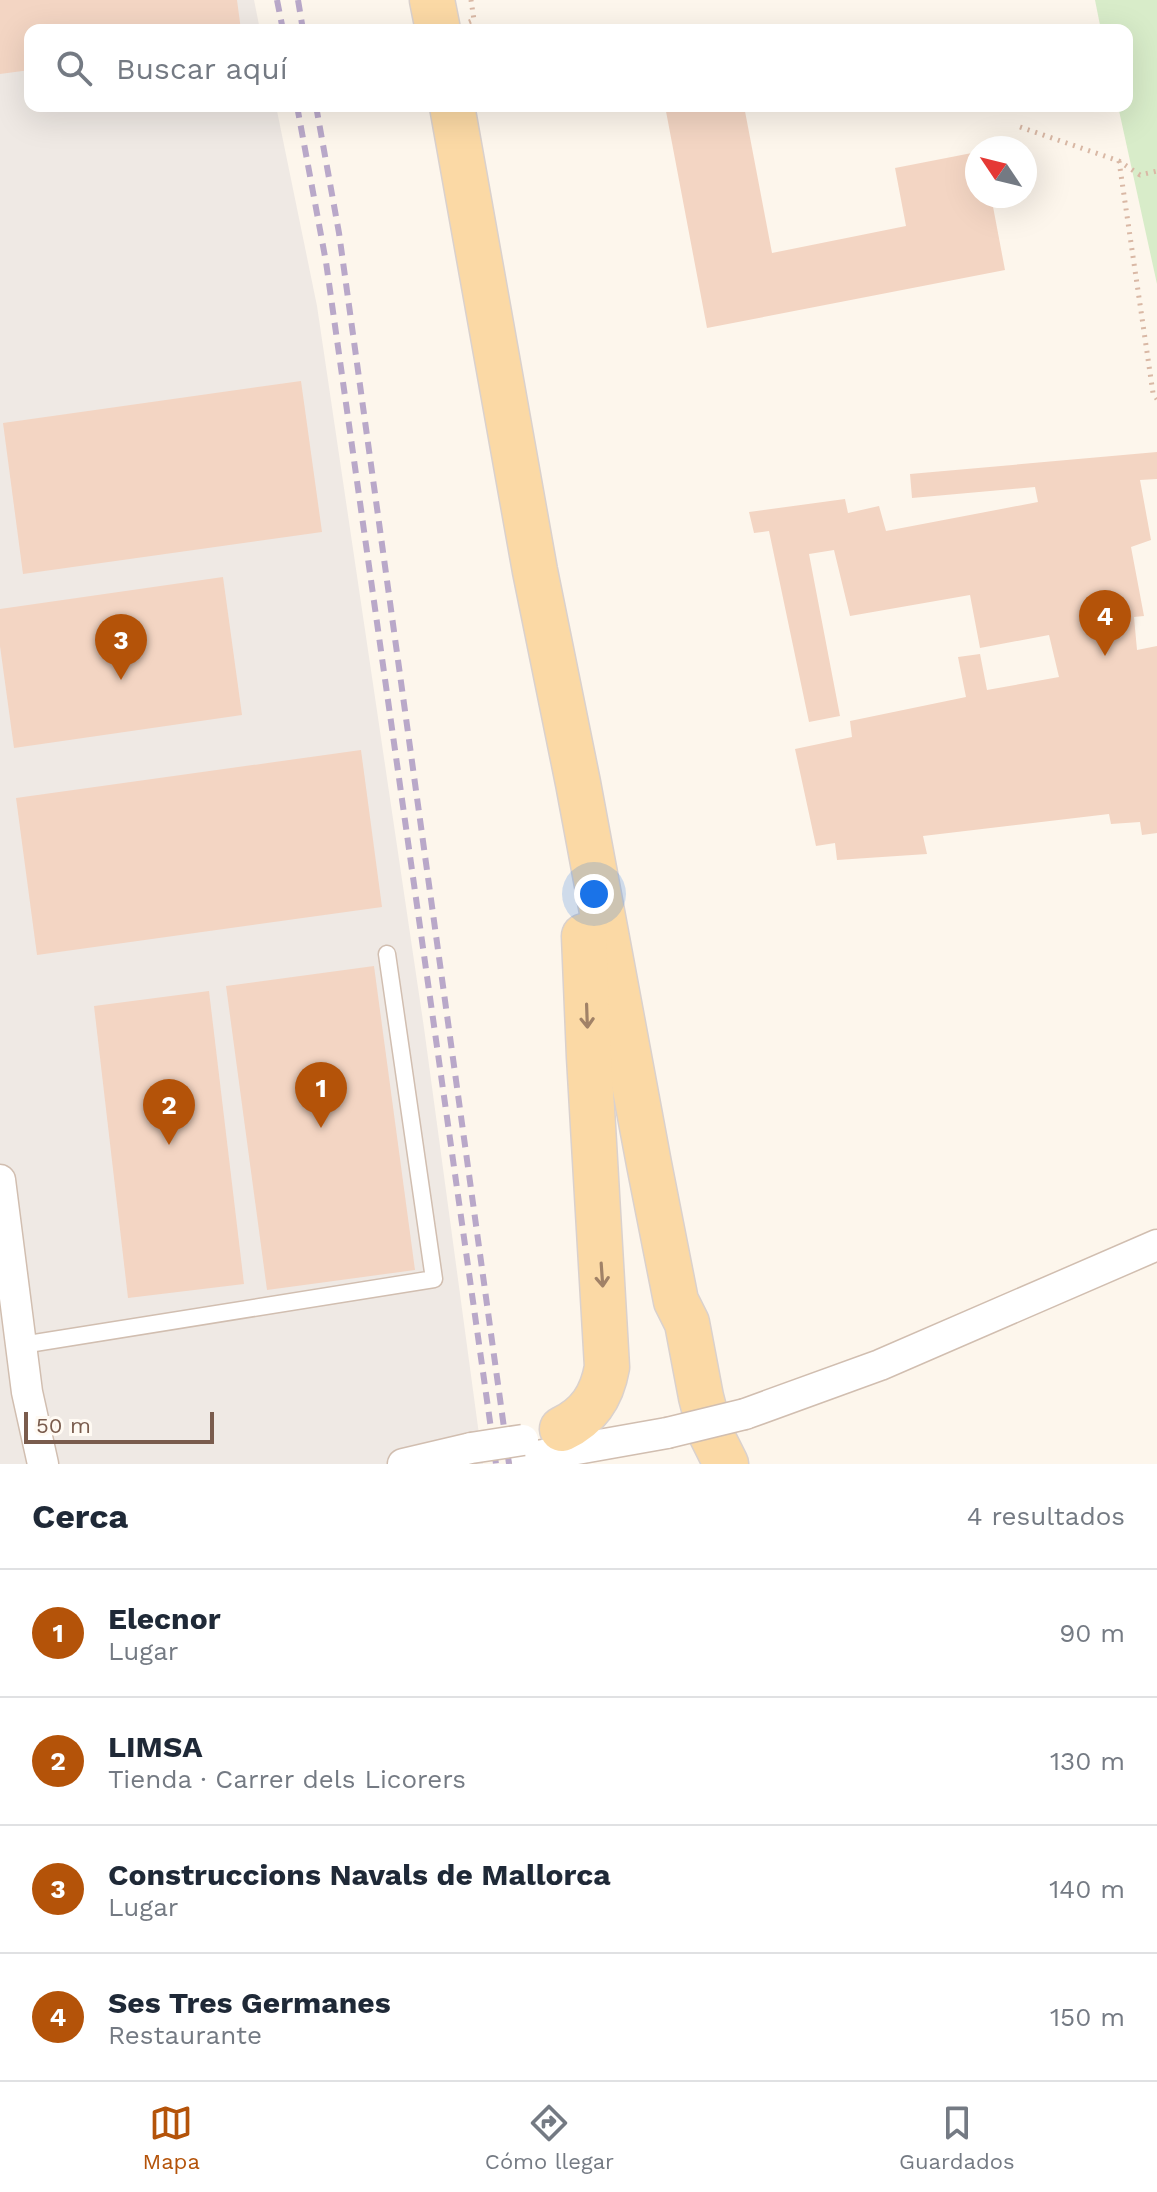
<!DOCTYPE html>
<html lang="es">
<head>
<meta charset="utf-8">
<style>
	body { margin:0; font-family:"Work Sans",sans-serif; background:#f2f2f3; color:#1f2937 }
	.compass { position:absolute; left:965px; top:136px; width:72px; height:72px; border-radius:50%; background:#fff; box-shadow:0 8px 32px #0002; rotate:305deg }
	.scale { position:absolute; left:24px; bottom:20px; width:190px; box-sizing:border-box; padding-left:8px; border:4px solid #7a5c4d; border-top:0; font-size:22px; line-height:28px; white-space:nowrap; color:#7a5c4d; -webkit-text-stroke:6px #fffaf3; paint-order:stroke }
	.you { position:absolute; left:594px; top:894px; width:28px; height:28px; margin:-20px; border:6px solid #fff; border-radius:50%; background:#1a73e8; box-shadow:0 0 0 12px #1a73e833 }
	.badge { display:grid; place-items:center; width:52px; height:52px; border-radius:50%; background:#b45309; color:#fff; font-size:26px; font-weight:700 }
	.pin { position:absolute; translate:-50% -66px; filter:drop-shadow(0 2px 4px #0008) }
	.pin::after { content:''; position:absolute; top:42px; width:28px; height:24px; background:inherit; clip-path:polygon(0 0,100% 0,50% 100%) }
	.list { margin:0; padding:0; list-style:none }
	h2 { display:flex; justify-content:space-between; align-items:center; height:104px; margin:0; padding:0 32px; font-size:34px }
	h2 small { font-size:26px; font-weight:400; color:#747a83 }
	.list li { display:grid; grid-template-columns:52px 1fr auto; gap:24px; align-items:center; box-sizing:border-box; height:128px; padding:0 32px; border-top:2px solid #e0e1e3 }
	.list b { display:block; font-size:30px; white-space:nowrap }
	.list p { margin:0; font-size:26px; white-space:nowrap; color:#747a83 }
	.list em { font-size:26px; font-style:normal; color:#747a83 }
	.icon { flex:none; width:44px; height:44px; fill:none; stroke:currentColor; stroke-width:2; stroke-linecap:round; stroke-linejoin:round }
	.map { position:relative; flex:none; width:1157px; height:1464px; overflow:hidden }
	.search { position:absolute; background:#fff; box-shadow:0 8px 32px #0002; left:24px; right:24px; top:24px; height:88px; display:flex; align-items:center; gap:20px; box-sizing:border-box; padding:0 28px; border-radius:16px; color:#747a83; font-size:30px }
	.sheet { height:616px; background:#fff }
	nav { display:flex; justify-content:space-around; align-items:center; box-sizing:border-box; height:112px; border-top:2px solid #e0e1e3; background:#fff; font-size:22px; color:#747a83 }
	nav a { display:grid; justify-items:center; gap:4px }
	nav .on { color:#b45309 }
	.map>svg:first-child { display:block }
	.industrial { fill:#efe9e4 }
	.green { fill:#d8ecc9 }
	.building { fill:#f3d5c3 }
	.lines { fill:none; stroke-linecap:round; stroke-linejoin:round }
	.service-casing { stroke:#d1beb0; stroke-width:19 }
	.minor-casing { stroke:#d1beb0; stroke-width:33 }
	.primary-casing { stroke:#dad1cd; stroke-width:47 }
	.path { stroke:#d9b8a5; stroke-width:5; stroke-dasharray:2 6; stroke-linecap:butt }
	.service { stroke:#fff; stroke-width:16 }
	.minor { stroke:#fff; stroke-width:30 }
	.primary { stroke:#fbd9a5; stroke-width:44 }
	.rail { stroke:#b9a8c9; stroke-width:6; stroke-dasharray:12 8; stroke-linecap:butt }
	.minor-bridge-casing { stroke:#d1beb0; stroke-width:33; stroke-linecap:butt }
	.minor-bridge { stroke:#fff; stroke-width:30 }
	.oneway { stroke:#a18267 }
</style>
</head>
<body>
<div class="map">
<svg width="1157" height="1464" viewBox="0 0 1157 1464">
	<rect width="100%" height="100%" fill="#fdf6ec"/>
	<!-- industrial -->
	<polygon class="industrial" points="0,0 254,0 260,30 30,30 30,106 276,106 317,306 424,1028 483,1464 0,1464"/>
	<!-- green -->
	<polygon class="green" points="1095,0 1157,0 1157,284 1118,106 1127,106 1127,30 1101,30"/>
	<!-- building -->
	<g class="building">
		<polygon points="0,0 237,0 241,30 30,30 30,70 0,74"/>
		<polygon points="665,106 744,106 772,253 906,226 895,168 977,152 977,196 991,196 1005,270 707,328"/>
		<polygon points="301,381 322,532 23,574 3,423"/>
		<polygon points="1157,452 1157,479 1140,480 1151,540 1131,547 1144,616 1134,617 1137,650 1157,646 1157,833 1142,835 1140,822 1111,824 1109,814 923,836 927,854 837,860 835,843 816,846 795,749 852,737 850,721 966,697 958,657 980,654 987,690 1059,677 1049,635 980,648 970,595 850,616 834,550 809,554 840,716 809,722 769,531 754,533 749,512 845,499 848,513 879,506 886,531 1038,502 1035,487 912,498 910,474"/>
		<polygon points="223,577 242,715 14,748 0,646 0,609"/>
		<polygon points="361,750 382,907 37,955 16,798"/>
		<polygon points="374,966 415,1270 267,1290 226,986"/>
		<polygon points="209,991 244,1284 128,1298 94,1006"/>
	</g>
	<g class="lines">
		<defs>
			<polyline id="service" points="22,1345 434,1279 387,954"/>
			<g id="minor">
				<polyline points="0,1180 27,1392 43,1464"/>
				<polyline points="745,1414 880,1365 1157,1245"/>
				<polyline points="526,1458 667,1433"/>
				<polyline points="403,1464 471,1448"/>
			</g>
			<g id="primary">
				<polyline points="432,0 438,30"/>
				<polyline points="452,106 535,571 578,783 649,1164 676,1301 687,1323 701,1397 710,1432 726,1464"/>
				<path d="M562 1429C589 1416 602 1396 607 1367L589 1057 584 936"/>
			</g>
		</defs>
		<!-- service casing -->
		<use href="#service" class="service-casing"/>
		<!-- minor casing -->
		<use href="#minor" class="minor-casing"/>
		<!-- primary casing -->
		<use href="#primary" class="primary-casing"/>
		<!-- path -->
		<g class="path">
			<polyline points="469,22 474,20 471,0"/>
			<polyline points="1020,127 1119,161 1140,175 1157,171"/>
			<polyline points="1119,161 1153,393 1157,399"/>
		</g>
		<!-- service -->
		<use href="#service" class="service"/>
		<!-- minor -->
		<use href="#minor" class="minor"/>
		<!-- primary -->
		<use href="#primary" class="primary"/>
		<!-- rail -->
		<g class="rail">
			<polyline points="277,0 283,30"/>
			<polyline points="298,0 303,30"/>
			<polyline points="297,106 326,262 496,1464"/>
			<polyline points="316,106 339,233 509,1464"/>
		</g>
		<defs>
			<g id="minor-bridge">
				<polyline points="667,1433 745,1414"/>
				<polyline points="471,1448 523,1440"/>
			</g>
		</defs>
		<!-- minor-bridge casing -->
		<use href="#minor-bridge" class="minor-bridge-casing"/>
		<!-- minor-bridge -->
		<use href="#minor-bridge" class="minor-bridge"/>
	</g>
	<!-- one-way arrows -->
	<defs><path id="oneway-shaft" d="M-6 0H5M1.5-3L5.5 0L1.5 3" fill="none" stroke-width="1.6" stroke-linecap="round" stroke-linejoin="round" transform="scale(2)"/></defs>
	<g class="oneway">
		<use href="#oneway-shaft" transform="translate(587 1016) rotate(88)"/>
		<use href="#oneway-shaft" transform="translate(602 1275) rotate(86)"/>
	</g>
</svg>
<svg class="compass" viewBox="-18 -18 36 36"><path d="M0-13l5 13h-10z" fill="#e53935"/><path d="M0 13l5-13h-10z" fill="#747a83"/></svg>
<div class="scale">50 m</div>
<div class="you"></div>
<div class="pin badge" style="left:321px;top:1128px">1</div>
<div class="pin badge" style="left:169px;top:1145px">2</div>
<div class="pin badge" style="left:121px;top:680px">3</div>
<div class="pin badge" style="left:1105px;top:656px">4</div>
<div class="search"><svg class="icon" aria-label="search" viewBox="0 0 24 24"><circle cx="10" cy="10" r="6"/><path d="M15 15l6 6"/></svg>Buscar aquí</div>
</div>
<section class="sheet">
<h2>Cerca<small>4 resultados</small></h2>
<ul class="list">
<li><span class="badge">1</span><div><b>Elecnor</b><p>Lugar</p></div><em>90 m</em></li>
<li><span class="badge">2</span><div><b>LIMSA</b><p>Tienda · Carrer dels Licorers</p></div><em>130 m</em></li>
<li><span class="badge">3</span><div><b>Construccions Navals de Mallorca</b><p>Lugar</p></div><em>140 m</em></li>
<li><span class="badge">4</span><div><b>Ses Tres Germanes</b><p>Restaurante</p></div><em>150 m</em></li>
</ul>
</section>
<nav>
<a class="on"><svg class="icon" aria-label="map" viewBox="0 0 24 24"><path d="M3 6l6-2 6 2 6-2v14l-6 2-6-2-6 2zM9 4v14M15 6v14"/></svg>Mapa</a>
<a><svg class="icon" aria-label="directions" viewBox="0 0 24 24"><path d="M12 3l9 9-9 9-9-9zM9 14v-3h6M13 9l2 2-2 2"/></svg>Cómo llegar</a>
<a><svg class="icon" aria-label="saved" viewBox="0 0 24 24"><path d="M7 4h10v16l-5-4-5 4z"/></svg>Guardados</a>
</nav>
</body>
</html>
